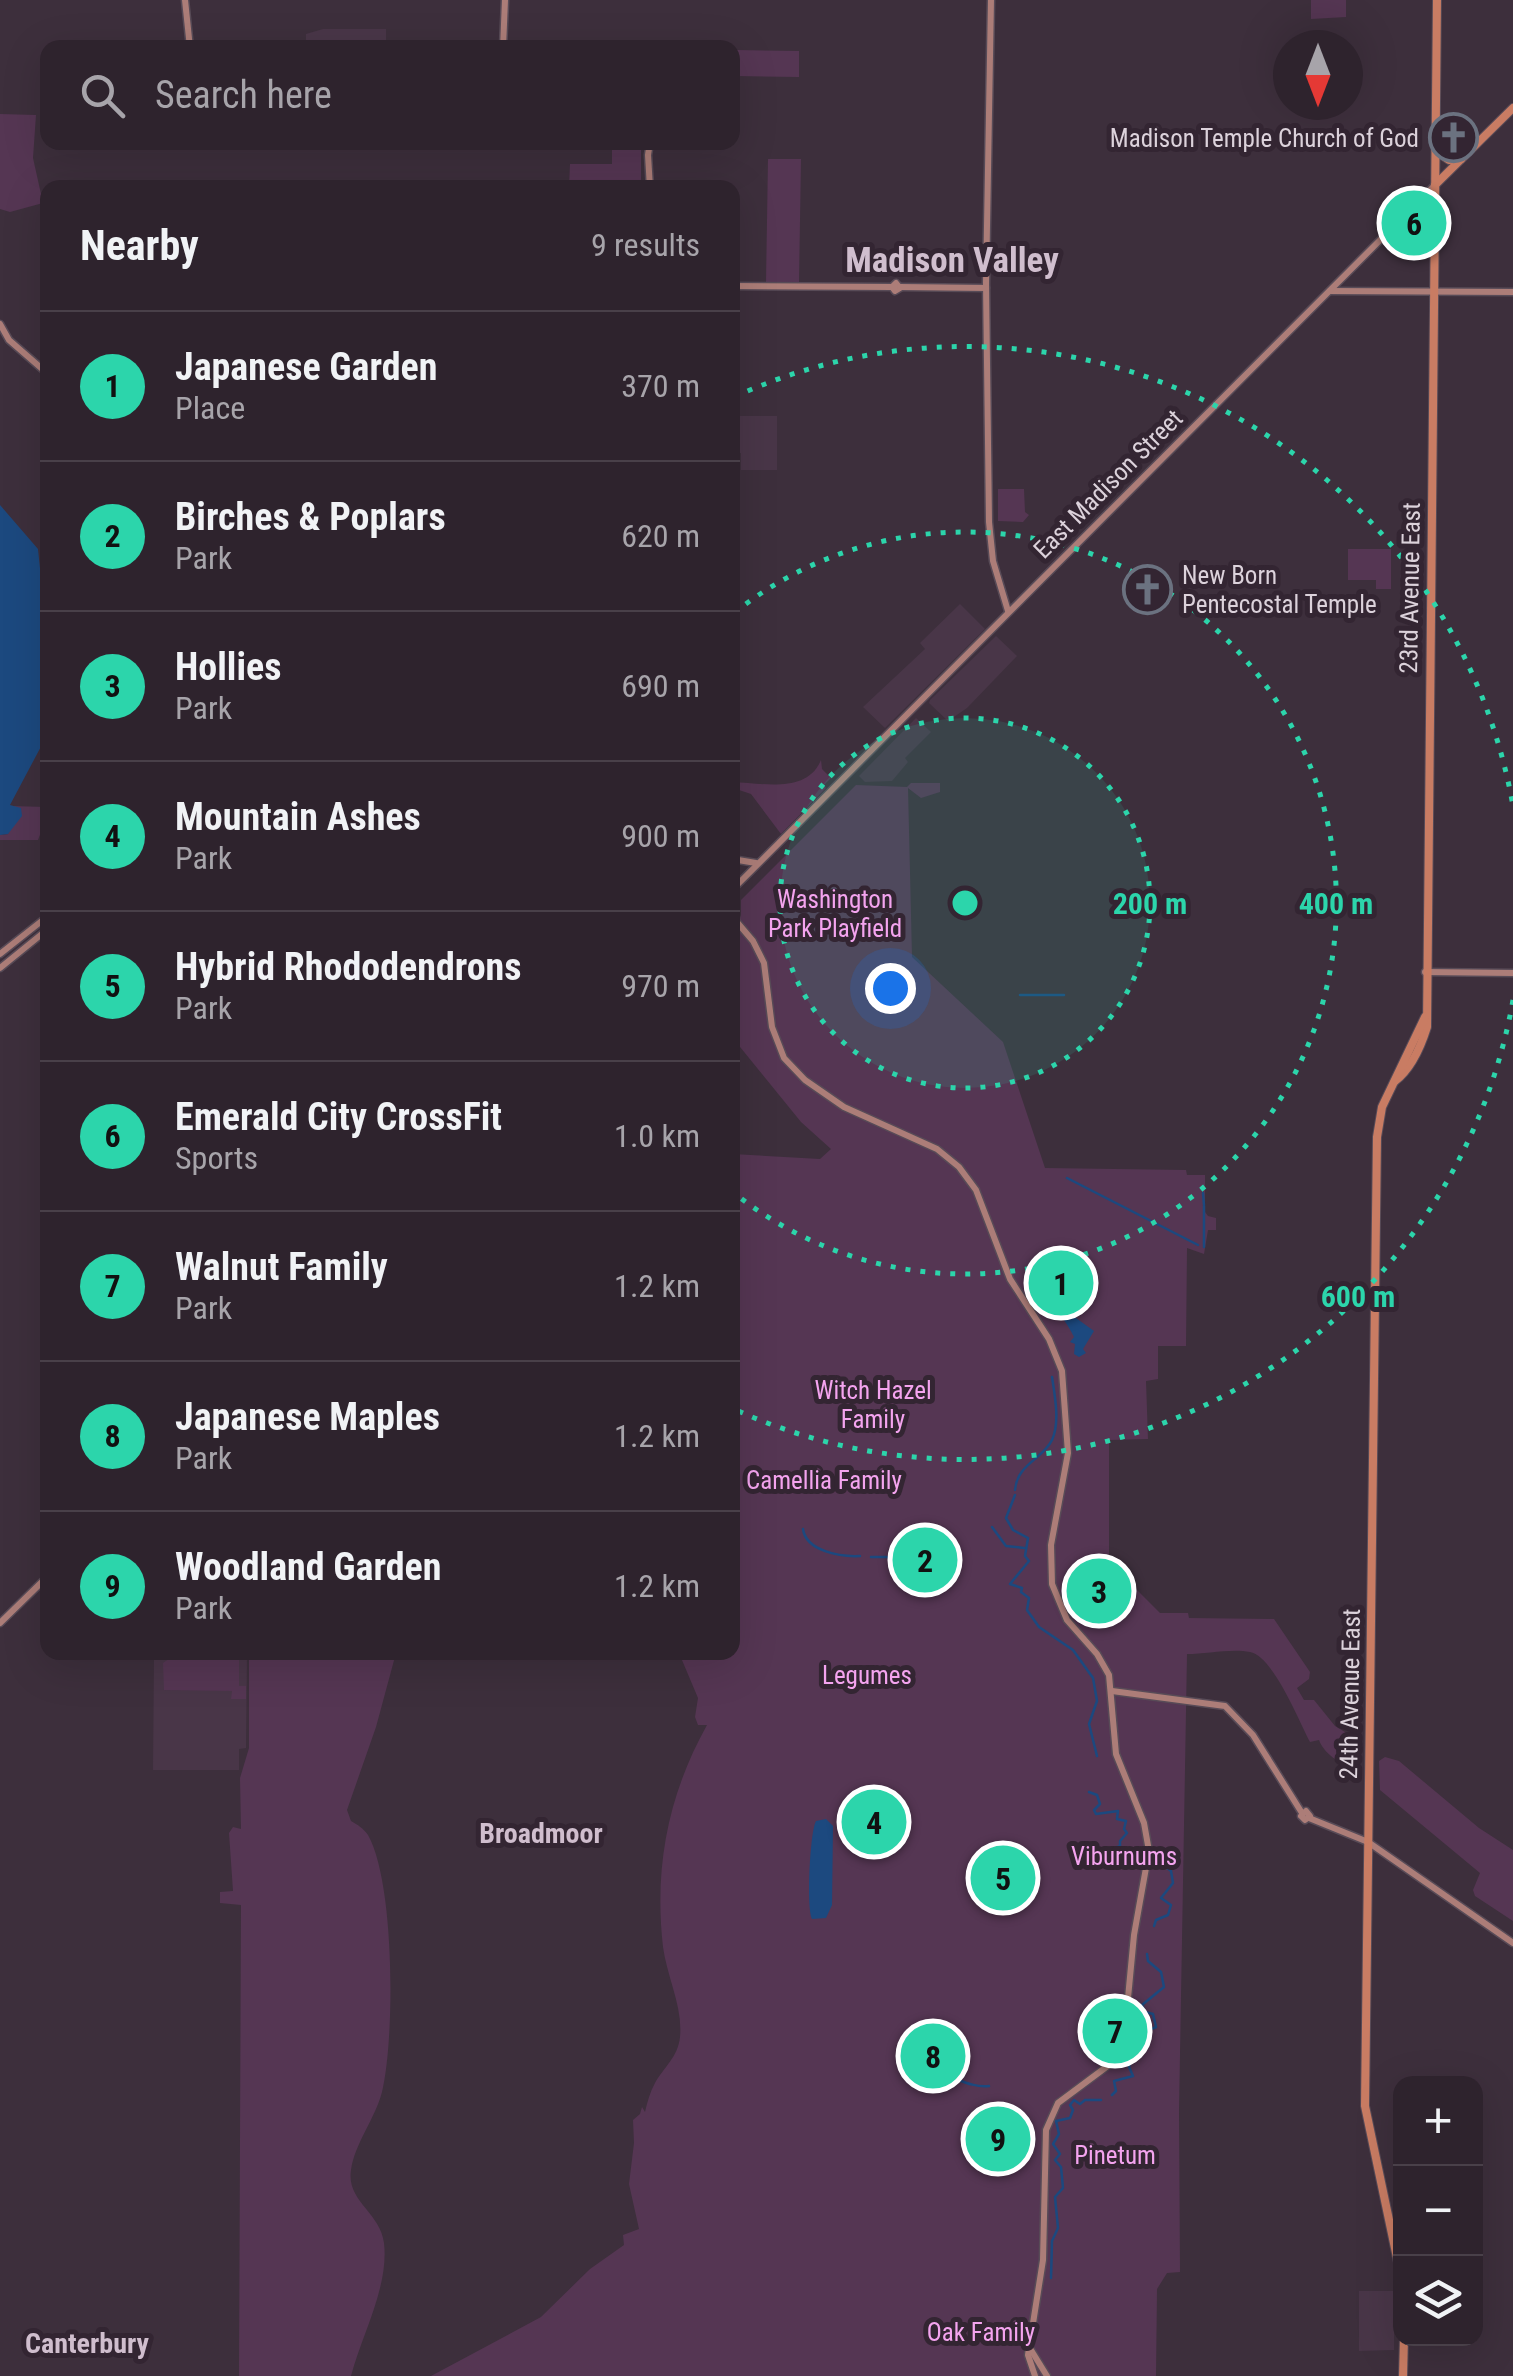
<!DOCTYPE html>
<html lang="en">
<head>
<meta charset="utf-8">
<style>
	body { margin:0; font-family:"Roboto Condensed",sans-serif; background:#362b35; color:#f1f3f6 }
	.controls { position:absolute; right:30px; bottom:30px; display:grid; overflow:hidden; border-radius:20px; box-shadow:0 10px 40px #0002 }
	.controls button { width:90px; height:90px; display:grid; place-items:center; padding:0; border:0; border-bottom:2px solid #494049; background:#2e232d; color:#f1f3f6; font:50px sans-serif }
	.compass { position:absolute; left:1273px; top:30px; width:90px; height:90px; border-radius:50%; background:#2e232d; box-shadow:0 10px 40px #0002; rotate:180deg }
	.you { position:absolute; left:890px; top:988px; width:35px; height:35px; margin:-25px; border:8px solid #fff; border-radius:50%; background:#1a73e8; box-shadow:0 0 0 15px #1a73e833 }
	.badge { display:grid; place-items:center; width:65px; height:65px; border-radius:50%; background:#2cd5ab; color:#111; font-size:32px; font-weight:700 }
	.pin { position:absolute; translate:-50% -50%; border:5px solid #fff; box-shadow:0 2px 10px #0006 }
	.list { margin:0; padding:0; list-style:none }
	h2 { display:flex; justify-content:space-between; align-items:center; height:130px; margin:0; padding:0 40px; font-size:42px }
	h2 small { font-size:32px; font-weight:400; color:#a7a4aa }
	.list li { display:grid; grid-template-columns:65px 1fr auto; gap:30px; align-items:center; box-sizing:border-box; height:150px; padding:0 40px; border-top:2px solid #494049 }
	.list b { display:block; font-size:38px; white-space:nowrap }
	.list p { margin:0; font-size:32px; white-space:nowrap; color:#a7a4aa }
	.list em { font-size:32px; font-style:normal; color:#a7a4aa }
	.icon { flex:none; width:55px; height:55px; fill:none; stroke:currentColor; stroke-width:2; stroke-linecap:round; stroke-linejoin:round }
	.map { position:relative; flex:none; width:1513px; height:2376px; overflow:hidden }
	.search { position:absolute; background:#2e232d; box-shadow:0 10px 40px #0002; left:40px; top:40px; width:700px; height:110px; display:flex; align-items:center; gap:25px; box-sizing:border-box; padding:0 35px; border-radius:20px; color:#a7a4aa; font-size:38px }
	.panel { position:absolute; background:#2e232d; box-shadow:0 10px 40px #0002; left:40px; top:180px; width:700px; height:1480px; border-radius:20px }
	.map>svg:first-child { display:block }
	.built { fill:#493648 }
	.green { fill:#553653 }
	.water { fill:#1c497f }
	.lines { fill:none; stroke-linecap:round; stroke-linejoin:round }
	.stream { stroke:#1c497f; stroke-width:2.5 }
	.secondary-casing { stroke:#584b57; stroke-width:9 }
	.primary-casing { stroke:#584b57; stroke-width:10 }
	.secondary { stroke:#ac7d78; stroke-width:6 }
	.primary { stroke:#c97c63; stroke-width:8 }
	.ring { fill:none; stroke:#2cd5ab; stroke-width:5; stroke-dasharray:5 10 }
	.labels { text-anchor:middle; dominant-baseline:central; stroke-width:10; stroke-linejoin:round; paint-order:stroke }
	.poi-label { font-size:25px; fill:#dcd2db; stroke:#332532; text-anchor:end }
	.street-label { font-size:25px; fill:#dcd2db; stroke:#332532 }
	.park-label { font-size:25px; fill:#f4a4ef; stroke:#332532 }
	.neighbourhood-label { font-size:28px; font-weight:bold; fill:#d0bece; stroke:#332532 }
	.district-label { font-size:35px; font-weight:bold; fill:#d0bece; stroke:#332532 }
	.centre { fill:#2cd5ab; stroke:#332532; stroke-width:5 }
	.ring-label { font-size:30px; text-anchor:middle; font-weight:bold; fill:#2cd5ab; stroke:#332532; stroke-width:10; stroke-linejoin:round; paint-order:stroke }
</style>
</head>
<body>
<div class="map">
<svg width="1513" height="2376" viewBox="0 0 1513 2376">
	<rect width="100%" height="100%" fill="#3d2f3c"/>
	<!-- built -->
	<g class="built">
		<polygon points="323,29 386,29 386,47 306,47 306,34"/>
		<polygon points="733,416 777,416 777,470 741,470 741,453 733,453"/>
		<polygon points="960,604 985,629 885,728 863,707 925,649 920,643"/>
		<polygon points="996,636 1017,656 967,708 948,721 929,703 930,700"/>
		<polygon points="916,718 931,732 905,758 908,762 892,781 865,782 859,776"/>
		<polygon points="154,1656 247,1656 246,1748 239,1749 239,1770 153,1770"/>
		<polygon points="1359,2291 1394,2291 1394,2350 1359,2351"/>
	</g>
	<!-- green -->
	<g class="green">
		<polygon points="1311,0 1346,0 1346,17 1311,19"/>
		<polygon points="737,50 799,51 799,77 736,76"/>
		<polygon points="0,114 36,115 33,158 43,203 10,212 0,209"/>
		<polygon points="612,143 641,143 641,187 569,187 570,164 612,164"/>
		<polygon points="768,159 801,159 799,282 766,282"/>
		<polygon points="998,489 1024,489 1025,512 1029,515 1023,522 998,521"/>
		<polygon points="1348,549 1391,549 1391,589 1376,589 1376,580 1348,580"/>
		<path d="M821 760 822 769 831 778 824 785 826 788 781 834 751 794 733 788V782C763 783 807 794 821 760Z"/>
		<path d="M911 783H940V792L921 798 908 788 912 957 1003 1042 1045 1168 1186 1170 1187 1175H1205V1212L1208 1216 1216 1218V1230H1208L1204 1254 1187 1248 1186 1346H1158V1379L1146 1381 1148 1439 1109 1440V1562L1160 1613H1188L1189 1618 1274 1619 1310 1672 1309 1679 1297 1688 1304 1700H1314L1335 1726 1358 1740 1359 1765C1343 1768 1324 1754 1319 1740L1310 1742C1299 1721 1273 1656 1250 1652 1232 1648 1206 1654 1187 1654L1179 2112 1180 2272 1167 2273 1157 2289 1156 2376H431L541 2317 590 2269 624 2245 623 2235 639 2229 629 2184 634 2143 633 2120 640 2114 642 2107 645 2112C647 2103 650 2092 655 2083 664 2067 678 2057 680 2037 683 2007 667 1977 663 1947 654 1867 668 1795 707 1725H698L695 1717 698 1698 679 1653 732 1652 733 1154 820 1159 831 1149 801 1122 736 1042 737 928 741 915V900L856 785 907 787Z"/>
		<polygon points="10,806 47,807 47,816 38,840 0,840 0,835 8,834"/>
		<path d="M249 1653H396L376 1727 347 1810 351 1821C358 1825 363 1828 368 1835 395 1883 395 2038 382 2092 375 2119 355 2143 351 2170 346 2201 380 2212 384 2243 389 2287 362 2334 351 2376H239L241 1905 220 1903V1892L233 1891 229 1833 233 1827 241 1829 240 1778 249 1748Z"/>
		<polygon points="169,1659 239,1659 239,1686 246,1686 246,1699 231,1699 232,1691 164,1690 163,1663"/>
		<polygon points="1385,1757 1399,1761 1479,1828 1513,1850 1513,1921 1475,1896 1473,1890 1480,1873 1380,1790 1379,1761"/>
	</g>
	<!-- water -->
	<g class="water">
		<polygon points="0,505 38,549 48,645 45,739 10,805 21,808 22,816 8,834 0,835"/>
		<path d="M1046 1269C1062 1279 1073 1287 1075 1307L1064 1314 1065 1318H1076L1094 1331 1083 1349 1086 1353 1079 1357 1074 1354 1075 1344 1070 1342 1074 1337C1067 1322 1055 1309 1047 1293L1058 1298 1044 1280 1043 1271Z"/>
		<path d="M826 1819 833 1826 832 1905 826 1918 812 1919C806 1908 810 1831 816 1821Z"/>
	</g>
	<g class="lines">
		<!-- stream -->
		<g class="stream">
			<polyline points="1020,995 1064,995"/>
			<polyline points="1067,1178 1198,1245"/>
			<polyline points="1203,1193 1204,1205"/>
			<polyline points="1204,1206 1204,1247"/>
			<path d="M1015 1490C1017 1464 1043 1459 1052 1440 1060 1423 1055 1396 1052 1377"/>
			<polyline points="1015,1495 1006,1518 1013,1530 1028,1538 1025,1556 1029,1561 1010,1584 1022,1588 1021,1592 1029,1598 1027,1610 1039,1627 1073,1650 1093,1678 1097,1701 1089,1724 1097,1756"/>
			<polyline points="992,1527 1006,1546 1024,1548"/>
			<path d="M803 1529C806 1551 840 1557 860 1556"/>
			<polyline points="871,1557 887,1557 904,1566 912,1563"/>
			<polyline points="916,1560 927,1559 947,1539"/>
			<polyline points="1089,1792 1097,1795 1100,1804 1094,1810 1096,1814 1118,1811 1117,1819 1126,1821 1124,1829 1127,1833 1120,1841 1120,1846 1113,1849 1114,1854 1119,1857 1132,1854 1142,1856"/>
			<polyline points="1154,1926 1156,1920 1168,1915 1171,1905 1161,1898 1173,1883 1171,1871 1158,1861"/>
			<path d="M920 2071C925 2072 930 2072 936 2073 955 2076 969 2088 989 2086"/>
			<polyline points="1112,2095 1116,2091 1114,2081 1133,2076 1129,2067 1131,2060 1137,2057 1133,2046 1136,2036 1156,2027 1153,2014 1145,2012 1142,2005 1164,1987 1161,1972 1148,1961 1147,1954"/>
			<polyline points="1051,2278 1052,2241 1058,2228 1055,2197 1063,2188 1061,2167 1055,2160 1060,2154 1053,2144 1059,2134 1056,2121 1070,2118 1073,2110 1070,2105 1074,2100 1080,2104 1085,2100 1101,2100"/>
		</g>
		<defs>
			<g id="secondary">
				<polyline points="185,0 190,48"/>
				<polyline points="991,0 986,283 989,522 993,561 1008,611"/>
				<polyline points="503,48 505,0"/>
				<polyline points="650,188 648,155 650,142"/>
				<polyline points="732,286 892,287 895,291 900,288 896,283 892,287"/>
				<polyline points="900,287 986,288"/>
				<polyline points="1330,291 1513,292"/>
				<polyline points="0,324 9,340 48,374"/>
				<polyline points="732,859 756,863"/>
				<polyline points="732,864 736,921 753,941 764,963 772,1027 784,1058 805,1080 844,1107 937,1149 959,1167 976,1190 1010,1279 1049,1339 1062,1371 1068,1453 1051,1545 1052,1584 1067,1620 1097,1654 1109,1675 1116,1754 1144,1823 1149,1851 1134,1935 1124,2040 1109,2065 1058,2103 1046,2130 1043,2260 1028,2355 1035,2376"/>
				<polyline points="733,889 1434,186"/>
				<polyline points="0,954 48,916"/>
				<polyline points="0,968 48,929"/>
				<polyline points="1425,972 1513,973"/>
				<polyline points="0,1623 48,1576"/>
				<polyline points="1112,1691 1225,1706 1253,1735 1302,1813"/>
				<polygon points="1306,1811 1310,1816 1305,1820 1301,1816"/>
				<polyline points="1309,1818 1368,1842 1513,1943"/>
				<polyline points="1031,2350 1047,2376"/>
			</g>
			<g id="primary">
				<polyline points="1436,151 1449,160 1461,159"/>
				<polyline points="1435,185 1513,108"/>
				<path d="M1395 1081C1411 1069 1421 1046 1427 1027L1437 0"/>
				<polyline points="1400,2272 1365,2106 1377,1137 1382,1107 1425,1017"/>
				<polyline points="1403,2376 1404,2338"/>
			</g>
		</defs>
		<!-- secondary casing -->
		<use href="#secondary" class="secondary-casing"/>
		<!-- primary casing -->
		<use href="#primary" class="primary-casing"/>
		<!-- secondary -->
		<use href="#secondary" class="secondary"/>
		<!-- primary -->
		<use href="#primary" class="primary"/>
	</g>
	<!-- distance rings -->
	<circle cx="965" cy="903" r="185" fill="#2cd5ab" fill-opacity=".12"/>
	<g class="ring">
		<circle cx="965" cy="903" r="185"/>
		<path d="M734 613A371 371 0 1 1 734 1193"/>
		<path d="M1513 1000A556 556 0 0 1 734 1409M734 397A556 556 0 0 1 1513 806"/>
	</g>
	<!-- icons -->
	<defs>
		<symbol id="church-ring" viewBox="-11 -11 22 22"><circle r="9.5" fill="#332532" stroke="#6b7280" stroke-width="1.5"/><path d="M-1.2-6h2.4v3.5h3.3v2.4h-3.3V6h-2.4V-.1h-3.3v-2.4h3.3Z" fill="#6b7280"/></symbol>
	</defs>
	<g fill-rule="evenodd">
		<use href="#church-ring" x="1426" y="110" width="55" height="55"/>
		<use href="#church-ring" x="1120" y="562" width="55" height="55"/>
	</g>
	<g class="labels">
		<!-- poi labels -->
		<g class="poi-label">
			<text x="1419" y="138">Madison Temple Church of God</text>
			<text x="1182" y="575" text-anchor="start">New Born<tspan x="1182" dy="29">Pentecostal Temple</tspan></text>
		</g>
		<!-- street labels -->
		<g class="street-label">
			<text transform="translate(1108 484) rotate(-45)">East Madison Street</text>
			<text transform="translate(1410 588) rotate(-89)">23rd Avenue East</text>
			<text transform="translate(1350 1694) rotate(-89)">24th Avenue East</text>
		</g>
		<!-- park labels -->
		<g class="park-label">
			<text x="835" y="899">Washington<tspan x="835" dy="29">Park Playfield</tspan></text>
			<text x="873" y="1390">Witch Hazel<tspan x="873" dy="29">Family</tspan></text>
			<text x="824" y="1480">Camellia Family</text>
			<text x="867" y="1675">Legumes</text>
			<text x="1124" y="1856">Viburnums</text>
			<text x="1115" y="2155">Pinetum</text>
			<text x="981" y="2332">Oak Family</text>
		</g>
		<!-- neighbourhood labels -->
		<g class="neighbourhood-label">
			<text x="541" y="1833">Broadmoor</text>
			<text x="87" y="2343">Canterbury</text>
		</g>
		<!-- district labels -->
		<g class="district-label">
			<text x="952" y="260">Madison Valley</text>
		</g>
	</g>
	<circle cx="965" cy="903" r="15" class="centre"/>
	<g class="ring-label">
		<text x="1150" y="914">200 m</text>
		<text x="1336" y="914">400 m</text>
		<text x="1358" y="1307">600 m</text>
	</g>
</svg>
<div class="controls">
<button>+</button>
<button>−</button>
<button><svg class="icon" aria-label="layers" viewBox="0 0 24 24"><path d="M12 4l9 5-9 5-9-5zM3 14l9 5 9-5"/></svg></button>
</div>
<svg class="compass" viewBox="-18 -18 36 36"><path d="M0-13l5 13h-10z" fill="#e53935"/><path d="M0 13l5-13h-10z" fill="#a7a4aa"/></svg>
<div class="you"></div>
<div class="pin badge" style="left:1061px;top:1283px">1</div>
<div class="pin badge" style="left:925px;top:1560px">2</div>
<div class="pin badge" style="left:1099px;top:1591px">3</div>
<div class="pin badge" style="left:874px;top:1822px">4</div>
<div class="pin badge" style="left:1003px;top:1878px">5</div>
<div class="pin badge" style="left:1414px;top:223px">6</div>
<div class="pin badge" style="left:1115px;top:2031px">7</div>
<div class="pin badge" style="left:933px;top:2056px">8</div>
<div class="pin badge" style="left:998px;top:2139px">9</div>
<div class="search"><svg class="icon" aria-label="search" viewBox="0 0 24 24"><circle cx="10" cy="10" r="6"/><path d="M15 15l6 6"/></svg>Search here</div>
<section class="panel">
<h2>Nearby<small>9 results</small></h2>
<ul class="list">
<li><span class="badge">1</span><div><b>Japanese Garden</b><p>Place</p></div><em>370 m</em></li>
<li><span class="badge">2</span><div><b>Birches &amp; Poplars</b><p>Park</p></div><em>620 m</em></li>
<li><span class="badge">3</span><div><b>Hollies</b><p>Park</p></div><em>690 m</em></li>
<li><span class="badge">4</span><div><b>Mountain Ashes</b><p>Park</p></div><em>900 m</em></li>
<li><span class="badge">5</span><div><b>Hybrid Rhododendrons</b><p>Park</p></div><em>970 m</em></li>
<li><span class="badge">6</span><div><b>Emerald City CrossFit</b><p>Sports</p></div><em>1.0 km</em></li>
<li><span class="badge">7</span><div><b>Walnut Family</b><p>Park</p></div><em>1.2 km</em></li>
<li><span class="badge">8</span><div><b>Japanese Maples</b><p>Park</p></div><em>1.2 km</em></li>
<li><span class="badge">9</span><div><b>Woodland Garden</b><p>Park</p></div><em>1.2 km</em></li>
</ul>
</section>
</div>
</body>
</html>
